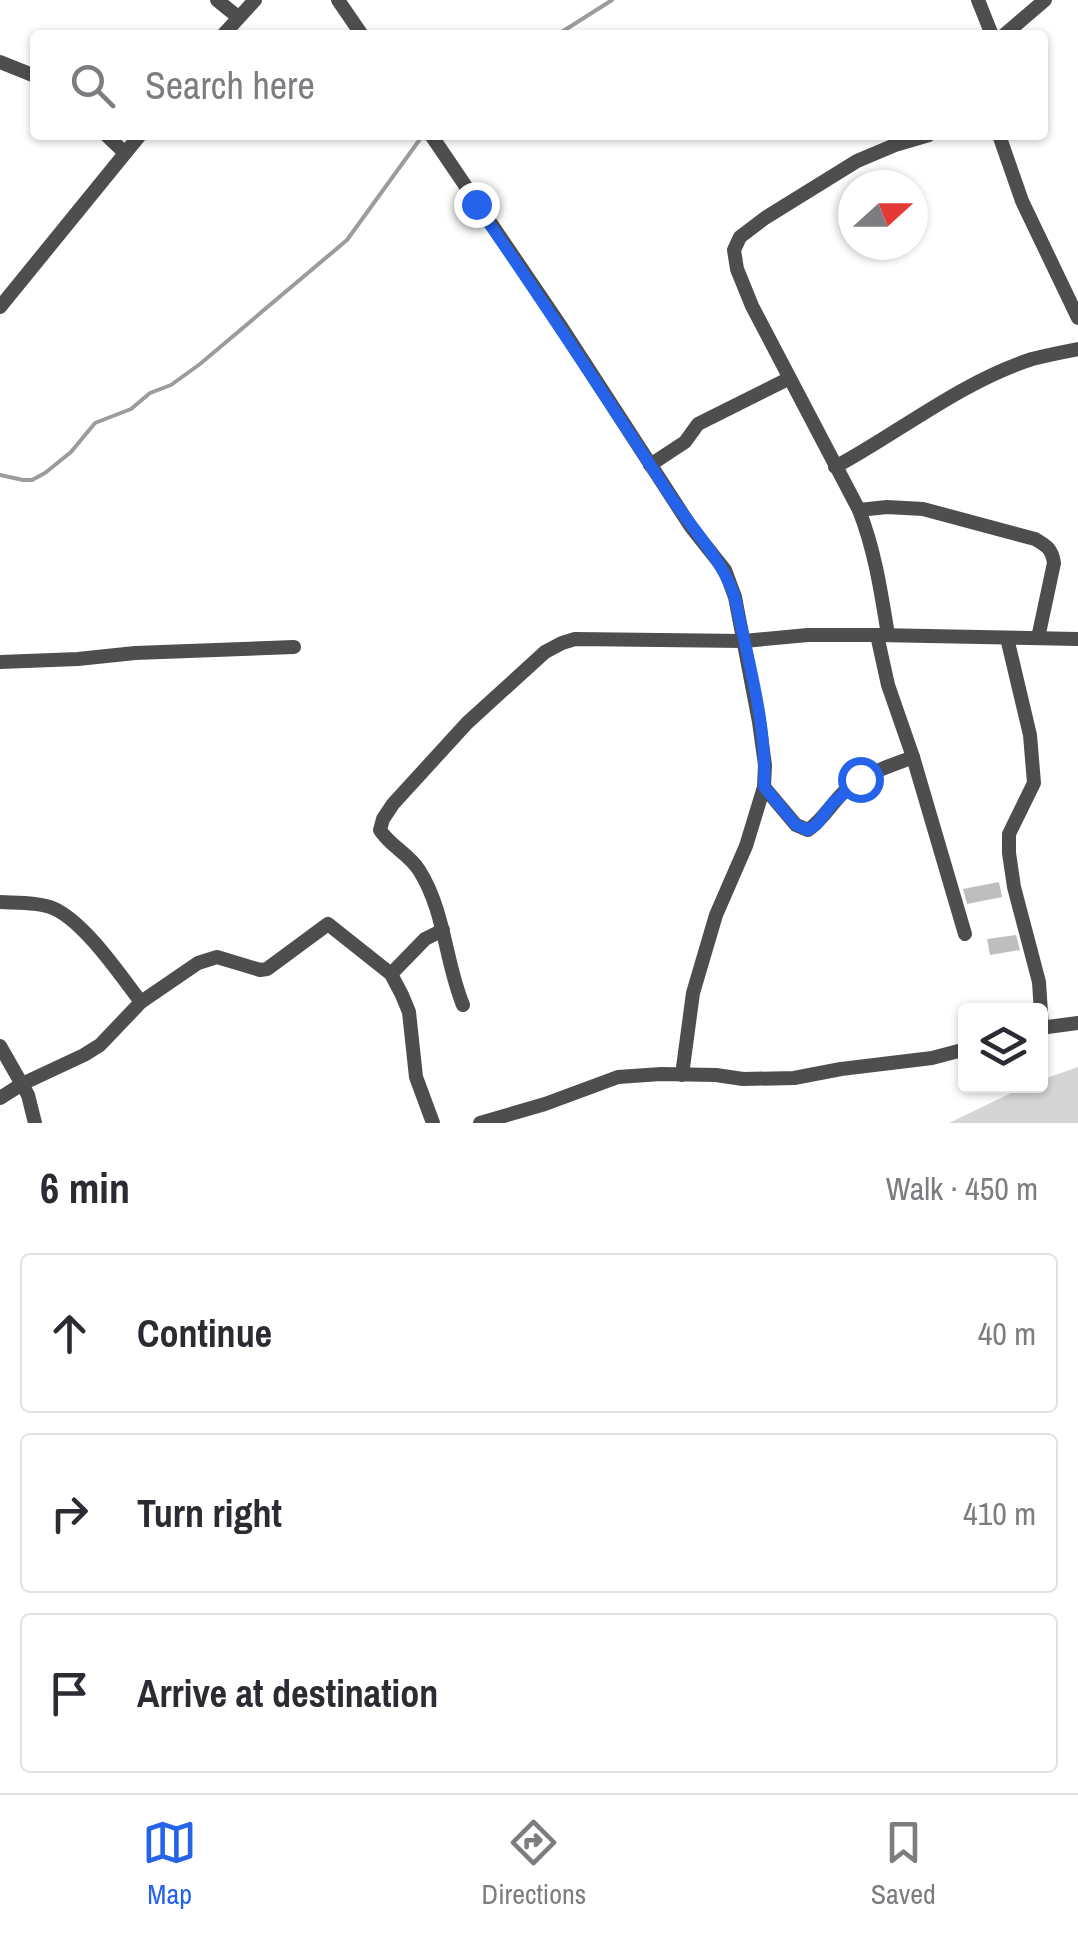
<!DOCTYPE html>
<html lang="en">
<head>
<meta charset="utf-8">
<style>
	body { margin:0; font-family:"Archivo Narrow",sans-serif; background:#f7f7f7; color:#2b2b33 }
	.controls { position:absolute; right:30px; bottom:30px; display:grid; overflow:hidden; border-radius:10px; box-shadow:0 2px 8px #0004 }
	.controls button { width:90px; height:90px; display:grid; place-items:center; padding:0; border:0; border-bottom:2px solid #e1e1e2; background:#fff; color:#2b2b33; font:50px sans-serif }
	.compass { position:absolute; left:838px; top:170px; width:90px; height:90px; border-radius:50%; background:#fff; box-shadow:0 2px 8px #0004; rotate:69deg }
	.stop { position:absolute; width:30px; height:30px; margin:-22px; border:8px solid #2563eb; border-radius:50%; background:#fff }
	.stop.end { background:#2563eb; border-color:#fff; box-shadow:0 2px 10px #0008 }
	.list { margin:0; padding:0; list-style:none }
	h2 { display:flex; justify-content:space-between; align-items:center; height:130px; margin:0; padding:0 40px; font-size:42px }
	h2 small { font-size:32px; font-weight:400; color:#7c7c81 }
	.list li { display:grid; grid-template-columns:65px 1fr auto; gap:30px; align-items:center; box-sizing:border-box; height:160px; margin:0 20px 20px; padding:0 20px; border:2px solid #e1e1e2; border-radius:10px }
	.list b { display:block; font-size:38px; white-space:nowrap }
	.list em { font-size:32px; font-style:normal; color:#7c7c81 }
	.icon { flex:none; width:55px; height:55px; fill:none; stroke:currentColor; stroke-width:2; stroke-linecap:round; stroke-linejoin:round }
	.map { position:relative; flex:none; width:1078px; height:1123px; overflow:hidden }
	.search { position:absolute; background:#fff; box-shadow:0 2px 8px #0004; left:30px; right:30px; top:30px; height:110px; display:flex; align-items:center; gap:25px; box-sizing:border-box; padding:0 35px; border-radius:10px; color:#7c7c81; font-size:38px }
	.sheet { height:670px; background:#fff }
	nav { display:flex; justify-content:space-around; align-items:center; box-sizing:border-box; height:140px; border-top:2px solid #e1e1e2; background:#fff; font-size:28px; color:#7c7c81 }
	nav a { display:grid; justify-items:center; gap:5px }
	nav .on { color:#2563eb }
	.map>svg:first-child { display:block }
	.green { fill:#d5d5d5 }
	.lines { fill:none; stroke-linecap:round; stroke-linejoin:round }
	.stream { stroke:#9c9c9c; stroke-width:4 }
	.building { fill:#bebebe }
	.minor { stroke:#4e4e4e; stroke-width:14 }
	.route { stroke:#2563eb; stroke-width:12 }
</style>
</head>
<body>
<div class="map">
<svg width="1078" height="1123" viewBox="0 0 1078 1123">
	<rect width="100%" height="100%" fill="#fff"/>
	<!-- green -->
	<polygon class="green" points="1078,1067 1078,1123 949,1123 1026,1086 1040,1086 1041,1080"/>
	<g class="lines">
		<!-- stream -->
		<g class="stream">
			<polyline points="557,35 612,0"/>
			<polyline points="0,475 23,480 32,480 45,473 71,452 95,423 131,409 150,393 171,385 200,364 347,240 423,135"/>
		</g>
	</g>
	<!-- building -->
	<g class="building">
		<polygon points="999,882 1002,897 967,904 963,889"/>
		<polygon points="1016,935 1020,950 990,955 987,939"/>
	</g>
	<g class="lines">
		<!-- minor -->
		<g class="minor">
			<polyline points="217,0 238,17"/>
			<polyline points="338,0 362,35"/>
			<polyline points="978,0 992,35"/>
			<polyline points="223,35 255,0"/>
			<polyline points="1004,35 1045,0"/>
			<polyline points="0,62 35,76"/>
			<polyline points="106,135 125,153"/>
			<polyline points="431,135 560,325 691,527 725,570 735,597 759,722 765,765 764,787 746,846 716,915 693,993 682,1075"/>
			<polyline points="999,135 1022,201 1078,318"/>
			<polyline points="0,307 140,135"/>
			<polyline points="650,465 685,442 698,424 788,379"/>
			<path d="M835 467C900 432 961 382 1032 359 1047 355 1063 352 1078 349"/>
			<path d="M859 510 887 507 923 509 1035 539C1047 546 1052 549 1054 563L1038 638"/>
			<polyline points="877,635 888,685 913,757 965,934"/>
			<path d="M888 635C881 592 875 551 859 510L752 306 737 269 734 250 740 237 765 218 857 161 895 145 929 135"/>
			<polyline points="1007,638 1030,735 1034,783 1009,834 1009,853 1014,887 1039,982 1042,1028"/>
			<polyline points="0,662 78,659 135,653 294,647"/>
			<path d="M764 787 796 825 808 830C824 819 833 801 847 789 865 773 891 766 913 757"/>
			<path d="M0 902C17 903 40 902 55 909 86 924 120 975 141 1002"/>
			<polyline points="391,974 425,939 443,930"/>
			<path d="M463 1005C445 961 445 911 419 870 409 854 390 846 380 830L383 819 393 804 467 723 545 652 562 643 575 639 744 641 808 635H877L1078 639"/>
			<polyline points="1040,1028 1078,1023"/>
			<polyline points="0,1046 28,1095 35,1123"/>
			<polyline points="0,1098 22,1084 84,1055 100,1045 141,1002 198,963 217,957 260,970 267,969 328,924 391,974 402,995 409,1012 416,1077 433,1123"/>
			<polyline points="480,1123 545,1104 618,1077 661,1074 716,1075 743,1079 794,1078 841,1069 932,1058 966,1049"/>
		</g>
	</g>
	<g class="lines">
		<!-- route -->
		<path class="route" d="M476 204C542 300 606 397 669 494 690 526 724 562 735 598 747 656 768 728 764 787L796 825 808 830 816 825 832 804 860 779"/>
	</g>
</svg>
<div class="controls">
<button><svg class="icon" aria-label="layers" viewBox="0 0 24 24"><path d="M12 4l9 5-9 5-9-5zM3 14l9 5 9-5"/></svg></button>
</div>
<svg class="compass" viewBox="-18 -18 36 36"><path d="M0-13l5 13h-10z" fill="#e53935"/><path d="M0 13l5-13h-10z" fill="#7c7c81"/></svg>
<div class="stop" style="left:860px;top:779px"></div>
<div class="stop end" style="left:476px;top:204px"></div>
<div class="search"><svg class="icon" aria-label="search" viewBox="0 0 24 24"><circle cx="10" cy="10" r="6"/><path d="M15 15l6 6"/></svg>Search here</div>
</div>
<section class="sheet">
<h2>6 min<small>Walk · 450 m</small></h2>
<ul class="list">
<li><svg class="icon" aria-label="ahead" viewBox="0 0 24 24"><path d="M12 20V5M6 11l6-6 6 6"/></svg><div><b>Continue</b></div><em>40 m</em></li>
<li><svg class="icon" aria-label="right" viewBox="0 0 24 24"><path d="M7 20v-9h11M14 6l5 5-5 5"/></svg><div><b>Turn right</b></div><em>410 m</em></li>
<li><svg class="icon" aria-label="arrive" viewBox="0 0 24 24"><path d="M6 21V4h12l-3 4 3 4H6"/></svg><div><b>Arrive at destination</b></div></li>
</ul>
</section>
<nav>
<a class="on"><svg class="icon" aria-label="map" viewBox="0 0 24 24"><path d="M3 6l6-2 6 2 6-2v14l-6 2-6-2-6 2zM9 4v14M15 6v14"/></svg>Map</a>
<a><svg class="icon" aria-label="directions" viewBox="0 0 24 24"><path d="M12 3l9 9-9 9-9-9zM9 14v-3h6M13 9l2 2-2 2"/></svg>Directions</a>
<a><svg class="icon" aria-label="saved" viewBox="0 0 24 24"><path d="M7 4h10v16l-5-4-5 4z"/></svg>Saved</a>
</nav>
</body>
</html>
